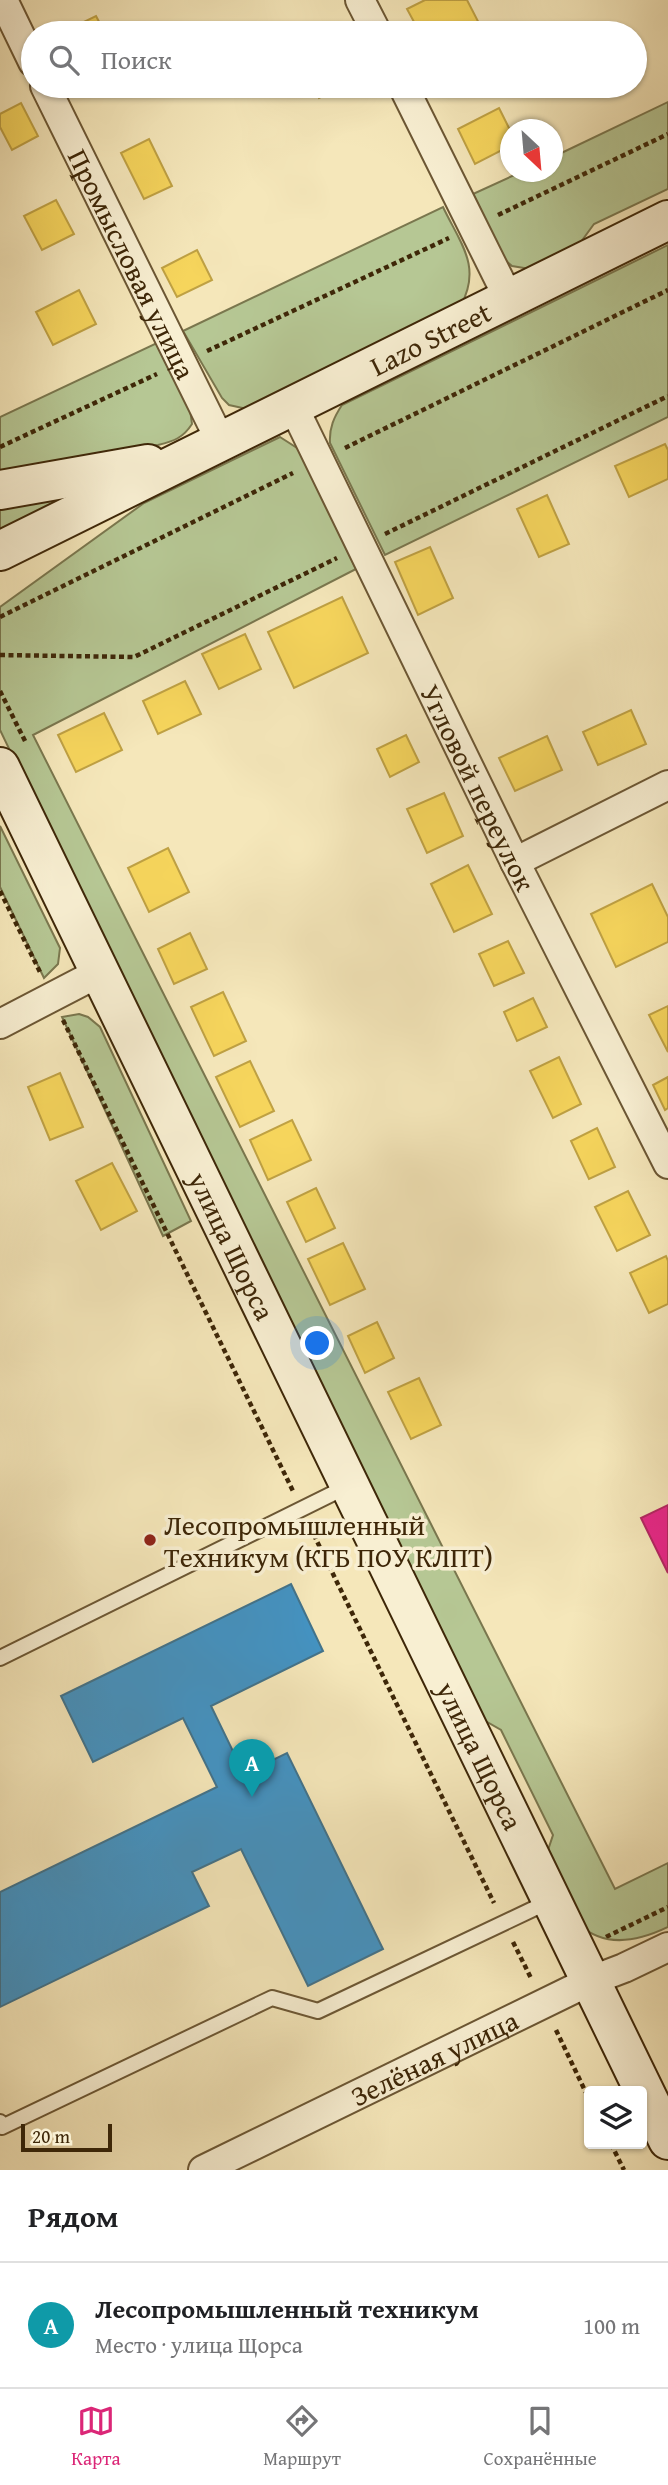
<!DOCTYPE html>
<html lang="ru">
<head>
<meta charset="utf-8">
<style>
	body { margin:0; font-family:"Gentium Book Plus",serif; background:#f2f2f2; color:#202124 }
	.controls { position:absolute; right:21px; bottom:21px; display:grid; overflow:hidden; border-radius:7px; box-shadow:0 2px 5px #0004 }
	.controls button { width:63px; height:63px; display:grid; place-items:center; padding:0; border:0; border-bottom:2px solid #e0e0e0; background:#fff; color:#202124; font:35px sans-serif }
	.compass { position:absolute; left:500px; top:119px; width:63px; height:63px; border-radius:50%; background:#fff; box-shadow:0 2px 5px #0004; rotate:154deg }
	.scale { position:absolute; left:21px; bottom:18px; width:91px; box-sizing:border-box; padding-left:7px; border:4px solid #3e2708; border-top:0; font-size:19px; line-height:24px; white-space:nowrap; color:#3e2708; -webkit-text-stroke:5px #f8efd2; paint-order:stroke }
	.you { position:absolute; left:318px; top:1344px; width:24px; height:24px; margin:-18px; border:5px solid #fff; border-radius:50%; background:#1a73e8; box-shadow:0 0 0 10px #1a73e833 }
	.badge { display:grid; place-items:center; width:46px; height:46px; border-radius:50%; background:#db2777; color:#fff; font-size:23px; font-weight:700 }
	.pin { position:absolute; translate:-50% -58px; filter:drop-shadow(0 2px 4px #0008) }
	.pin::after { content:''; position:absolute; top:37px; width:24px; height:21px; background:inherit; clip-path:polygon(0 0,100% 0,50% 100%) }
	.list { margin:0; padding:0; list-style:none }
	h2 { display:flex; justify-content:space-between; align-items:center; height:91px; margin:0; padding:0 28px; font-size:30px }
	h2 small { font-size:23px; font-weight:400; color:#757577 }
	.list li { display:grid; grid-template-columns:46px 1fr auto; gap:21px; align-items:center; box-sizing:border-box; height:126px; padding:0 28px; border-top:2px solid #e0e0e0 }
	.list b { display:block; font-size:26px; white-space:nowrap }
	.list p { margin:0; font-size:23px; white-space:nowrap; color:#757577 }
	.list em { font-size:23px; font-style:normal; color:#757577 }
	.icon { flex:none; width:38px; height:38px; fill:none; stroke:currentColor; stroke-width:2; stroke-linecap:round; stroke-linejoin:round }
	.map { position:relative; flex:none; width:668px; height:2170px; overflow:hidden }
	.search { position:absolute; background:#fff; box-shadow:0 2px 5px #0004; left:21px; right:21px; top:21px; height:77px; display:flex; align-items:center; gap:18px; box-sizing:border-box; padding:0 24px; border-radius:38px; color:#757577; font-size:26px }
	.sheet { height:217px; background:#fff }
	nav { display:flex; justify-content:space-around; align-items:center; box-sizing:border-box; height:98px; border-top:2px solid #e0e0e0; background:#fff; font-size:19px; color:#757577 }
	nav a { display:grid; justify-items:center; gap:4px }
	nav .on { color:#db2777 }
	.map>svg:first-child { display:block }
	.green { fill:#b6c794; stroke:#7a774e; stroke-width:2 }
	.homes { fill:#f6d55c; stroke:#bfa143; stroke-width:2 }
	.schools { fill:#4393c3; stroke:#42738b; stroke-width:2 }
	.health { fill:#e7298a; stroke:#b42863; stroke-width:2 }
	.lines { fill:none; stroke-linecap:round; stroke-linejoin:round }
	.lane-casing { stroke:#6c5734; stroke-width:18 }
	.street-casing { stroke:#6c5734; stroke-width:32 }
	.secondary-casing { stroke:#3e2708; stroke-width:42 }
	.path { stroke:#3e2708; stroke-width:4.5; stroke-dasharray:5 3.5; stroke-linecap:butt }
	.lane { stroke:#f8efd2; stroke-width:14 }
	.street { stroke:#f8efd2; stroke-width:28 }
	.secondary { stroke:#f8efd2; stroke-width:38 }
	.poi-dot { fill:#8f2418; stroke:#f8efd2; stroke-width:2.5 }
	.labels { text-anchor:middle; dominant-baseline:central; stroke-width:7; stroke-linejoin:round; paint-order:stroke }
	.street-label { font-size:28px; fill:#3e2708; stroke:#f8efd2 }
	.poi-label { font-size:28px; fill:#3e2708; stroke:#f8efd2; text-anchor:start }
</style>
</head>
<body>
<div class="map">
<svg width="668" height="2170" viewBox="0 0 668 2170">
	<rect width="100%" height="100%" fill="#f5e7ba"/>
	<filter id="stains"><feTurbulence type="fractalNoise" baseFrequency=".00286" numOctaves="4"/><feColorMatrix values="0 0 0 0 .2 0 0 0 0 .09 0 0 0 0 .02 0 0 0 .5 -.17"/></filter>
	<radialGradient id="worn" r=".72"><stop offset=".6" stop-color="#630" stop-opacity="0"/><stop offset="1" stop-color="#630" stop-opacity=".3"/></radialGradient>
	<!-- green -->
	<g class="green">
		<polygon points="668,102 668,189 594,224 575,250 536,270 512,266 505,260 473,194 521,172 552,172 553,157"/>
		<path d="M443 207C460 243 482 266 461 305L247 409 229 405 222 398 183 331Z"/>
		<path d="M668 245V417L385 555 330 443C329 428 334 417 342 405Z"/>
		<path d="M159 342 190 409 192 424C183 438 174 441 158 445L0 475V417Z"/>
		<path d="M280 437 297 448 302 455 356 569 33 735 615 1889 668 1863V1927C639 1941 606 1949 580 1925 570 1916 553 1871 546 1856L553 1835 501 1730 475 1715 0 730V607L144 503Z"/>
		<polygon points="110,482 0,534 0,499"/>
		<polygon points="0,826 60,948 58,964 44,978 0,887"/>
		<polygon points="79,1014 88,1017 100,1027 191,1221 163,1236 62,1017"/>
	</g>
	<!-- homes -->
	<g class="homes">
		<polygon points="425,0 467,0 484,33 420,33 407,9"/>
		<polygon points="96,16 105,33 64,33 63,32"/>
		<polygon points="313,86 344,86 319,98"/>
		<polygon points="21,103 38,136 12,150 0,127 0,114"/>
		<polygon points="499,108 510,130 510,146 475,164 458,129"/>
		<polygon points="149,139 172,186 144,199 121,153"/>
		<polygon points="56,200 74,234 42,250 24,216"/>
		<polygon points="197,250 212,280 177,297 162,268"/>
		<polygon points="79,290 96,324 53,345 36,312"/>
		<polygon points="665,444 668,450 668,479 629,497 615,466"/>
		<polygon points="547,495 569,544 539,557 517,509"/>
		<polygon points="430,547 453,598 418,615 395,562"/>
		<polygon points="342,597 368,653 294,688 268,632"/>
		<polygon points="245,634 261,669 219,689 202,654"/>
		<polygon points="185,681 201,714 158,734 143,701"/>
		<polygon points="631,710 646,744 598,765 583,732"/>
		<polygon points="104,713 122,750 76,772 58,735"/>
		<polygon points="406,735 419,762 390,777 377,749"/>
		<polygon points="547,736 562,770 515,791 499,758"/>
		<polygon points="444,793 463,836 427,853 407,809"/>
		<polygon points="168,848 189,892 149,912 128,868"/>
		<polygon points="468,865 492,914 454,932 431,884"/>
		<polygon points="652,884 668,917 668,942 616,967 591,914"/>
		<polygon points="190,933 207,969 174,984 158,949"/>
		<polygon points="508,941 524,973 494,986 479,954"/>
		<polygon points="223,992 246,1041 214,1056 191,1007"/>
		<polygon points="533,998 547,1027 517,1041 504,1012"/>
		<polygon points="668,1006 668,1052 649,1015"/>
		<polygon points="559,1057 581,1104 553,1118 530,1071"/>
		<polygon points="250,1061 274,1111 240,1127 216,1077"/>
		<polygon points="60,1073 83,1127 50,1140 28,1087"/>
		<polygon points="668,1077 668,1108 665,1110 653,1085"/>
		<polygon points="292,1120 311,1160 268,1180 250,1140"/>
		<polygon points="597,1128 615,1167 589,1179 571,1141"/>
		<polygon points="112,1163 137,1211 101,1230 76,1181"/>
		<polygon points="316,1188 335,1228 306,1242 287,1202"/>
		<polygon points="628,1191 650,1235 617,1251 595,1207"/>
		<polygon points="343,1243 365,1289 330,1305 308,1259"/>
		<polygon points="666,1256 668,1261 668,1304 649,1313 630,1273"/>
		<polygon points="377,1322 394,1358 365,1373 348,1336"/>
		<polygon points="419,1378 441,1425 411,1439 388,1392"/>
	</g>
	<!-- schools -->
	<polygon class="schools" points="291,1584 323,1651 211,1706 244,1774 287,1753 383,1949 308,1986 241,1849 192,1872 209,1906 0,2007 0,1892 217,1787 183,1718 93,1762 61,1696"/>
	<!-- health -->
	<polygon class="health" points="668,1505 668,1573 641,1518"/>
	<g class="lines">
		<defs>
			<g id="lane">
				<polyline points="0,1658 348,1486"/>
				<polyline points="0,2122 2,2127 272,1998 318,2011 550,1901"/>
			</g>
			<g id="street">
				<polyline points="3,0 33,62"/>
				<polyline points="360,0 377,33"/>
				<path id="s1" d="M45 86 221 442"/>
				<polyline points="403,86 509,299"/>
				<path id="s2" d="M293 406 515 862 668 1164"/>
				<polyline points="515,862 668,785"/>
				<polyline points="0,1024 100,972"/>
				<path id="s3" d="M203 2170 590 1981 624 1968 668 1947"/>
			</g>
			<g id="secondary">
				<polyline points="0,490 148,464"/>
				<path id="s4" d="M0 551 668 220"/>
				<path id="s5" d="M0 767 668 2140"/>
			</g>
		</defs>
		<!-- lane casing -->
		<use href="#lane" class="lane-casing"/>
		<!-- street casing -->
		<use href="#street" class="street-casing"/>
		<!-- secondary casing -->
		<use href="#secondary" class="secondary-casing"/>
		<!-- path -->
		<g class="path">
			<polyline points="498,215 668,134"/>
			<polyline points="207,351 449,238"/>
			<polyline points="0,447 157,374"/>
			<polyline points="345,448 668,290"/>
			<polyline points="385,534 668,396"/>
			<polyline points="0,617 293,473"/>
			<polyline points="0,655 134,657 337,558"/>
			<polyline points="0,691 26,743"/>
			<polyline points="0,891 40,972"/>
			<polyline points="63,1020 293,1491"/>
			<polyline points="310,1527 494,1903"/>
			<polyline points="607,1934 608,1936 668,1907"/>
			<polyline points="513,1942 531,1978"/>
			<polyline points="556,2030 589,2099"/>
			<polyline points="611,2144 624,2170"/>
		</g>
		<!-- lane -->
		<use href="#lane" class="lane"/>
		<!-- street -->
		<use href="#street" class="street"/>
		<!-- secondary -->
		<use href="#secondary" class="secondary"/>
	</g>
	<!-- markers -->
	<circle class="poi-dot" cx="150" cy="1540" r="7"/>
	<g class="labels">
		<!-- street labels -->
		<g class="street-label">
			<text stroke="none"><textPath href="#s1" startOffset="198">Промысловая улица</textPath></text>
			<text stroke="none"><textPath href="#s4" startOffset="480">Lazo Street</textPath></text>
			<text stroke="none"><textPath href="#s2" startOffset="424">Угловой переулок</textPath></text>
			<text stroke="none"><textPath href="#s5" startOffset="532">улица Щорса</textPath></text>
			<text stroke="none"><textPath href="#s5" startOffset="1099">улица Щорса</textPath></text>
			<text stroke="none"><textPath href="#s3" startOffset="257">Зелёная улица</textPath></text>
		</g>
		<!-- poi labels -->
		<g class="poi-label">
			<text x="164" y="1524">Лесопромышленный<tspan x="164" dy="32">Техникум (КГБ ПОУ КЛПТ)</tspan></text>
		</g>
	</g>
	<rect width="100%" height="100%" filter="url(#stains)"/>
	<rect width="100%" height="100%" fill="url(#worn)"/>
</svg>
<div class="controls">
<button><svg class="icon" aria-label="layers" viewBox="0 0 24 24"><path d="M12 4l9 5-9 5-9-5zM3 14l9 5 9-5"/></svg></button>
</div>
<svg class="compass" viewBox="-18 -18 36 36"><path d="M0-13l5 13h-10z" fill="#e53935"/><path d="M0 13l5-13h-10z" fill="#757577"/></svg>
<div class="scale">20 m</div>
<div class="you"></div>
<div class="pin badge" style="left:252px;top:1797px;background:#0f9aa8">A</div>
<div class="search"><svg class="icon" aria-label="search" viewBox="0 0 24 24"><circle cx="10" cy="10" r="6"/><path d="M15 15l6 6"/></svg>Поиск</div>
</div>
<section class="sheet">
<h2>Рядом<small></small></h2>
<ul class="list">
<li><span class="badge" style="background:#0f9aa8">A</span><div><b>Лесопромышленный техникум</b><p>Место · улица Щорса</p></div><em>100 m</em></li>
</ul>
</section>
<nav>
<a class="on"><svg class="icon" aria-label="map" viewBox="0 0 24 24"><path d="M3 6l6-2 6 2 6-2v14l-6 2-6-2-6 2zM9 4v14M15 6v14"/></svg>Карта</a>
<a><svg class="icon" aria-label="directions" viewBox="0 0 24 24"><path d="M12 3l9 9-9 9-9-9zM9 14v-3h6M13 9l2 2-2 2"/></svg>Маршрут</a>
<a><svg class="icon" aria-label="saved" viewBox="0 0 24 24"><path d="M7 4h10v16l-5-4-5 4z"/></svg>Сохранённые</a>
</nav>
</body>
</html>
